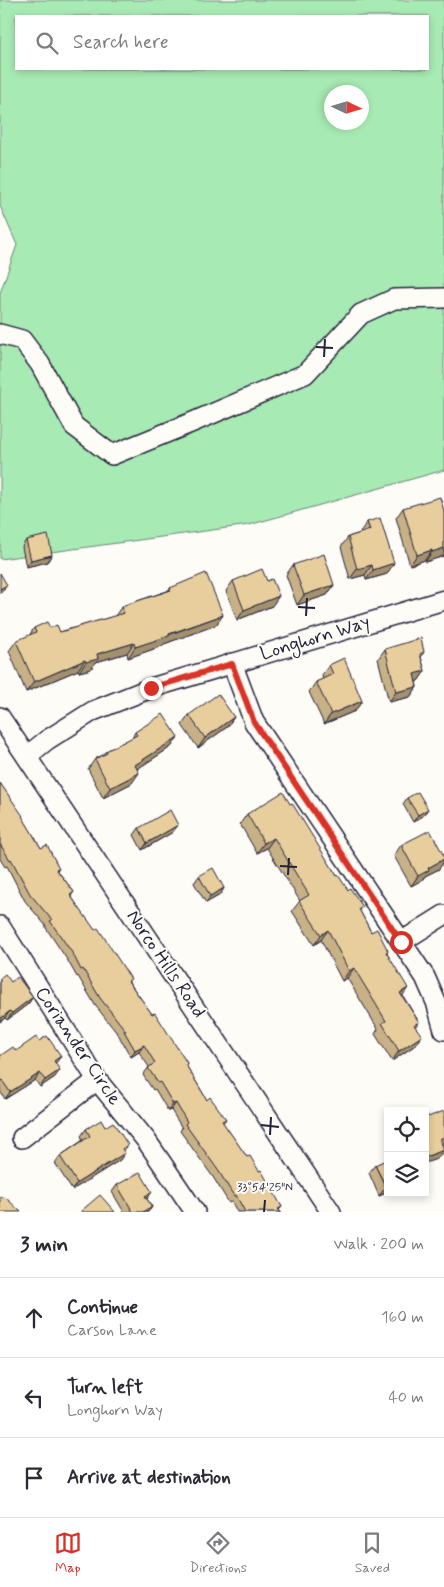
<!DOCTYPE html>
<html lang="en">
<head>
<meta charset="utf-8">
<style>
	body { margin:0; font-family:Mynerve,sans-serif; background:#f7f7f7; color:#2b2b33 }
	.controls { position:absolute; right:15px; bottom:15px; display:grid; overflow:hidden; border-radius:0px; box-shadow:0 2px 8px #0003 }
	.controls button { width:45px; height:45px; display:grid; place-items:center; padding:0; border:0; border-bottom:1px solid #e1e1e2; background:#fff; color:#2b2b33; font:25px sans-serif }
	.compass { position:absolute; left:324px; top:85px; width:45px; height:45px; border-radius:50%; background:#fff; box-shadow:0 2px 8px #0003; rotate:94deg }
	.stop { position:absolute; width:15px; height:15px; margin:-11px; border:4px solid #d93025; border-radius:50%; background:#fff }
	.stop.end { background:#d93025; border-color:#fff; box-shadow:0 1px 5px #0008 }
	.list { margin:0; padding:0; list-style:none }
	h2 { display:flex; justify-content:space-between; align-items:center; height:65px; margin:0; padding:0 20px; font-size:21px }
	h2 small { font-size:16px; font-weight:400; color:#7c7c81 }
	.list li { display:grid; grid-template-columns:32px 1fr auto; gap:15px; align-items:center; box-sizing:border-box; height:80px; padding:0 20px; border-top:1px solid #e1e1e2 }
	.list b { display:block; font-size:19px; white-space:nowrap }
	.list p { margin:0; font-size:16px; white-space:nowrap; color:#7c7c81 }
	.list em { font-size:16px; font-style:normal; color:#7c7c81 }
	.icon { flex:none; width:28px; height:28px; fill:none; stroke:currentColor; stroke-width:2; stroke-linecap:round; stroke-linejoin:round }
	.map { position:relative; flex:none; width:444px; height:1212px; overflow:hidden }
	.search { position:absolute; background:#fff; box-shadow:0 2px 8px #0003; left:15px; right:15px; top:15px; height:55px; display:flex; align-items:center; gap:12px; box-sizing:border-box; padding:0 18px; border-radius:0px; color:#7c7c81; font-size:19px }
	.sheet { height:305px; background:#fff }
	nav { display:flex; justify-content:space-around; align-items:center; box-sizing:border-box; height:70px; border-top:1px solid #e1e1e2; background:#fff; font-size:14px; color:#7c7c81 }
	nav a { display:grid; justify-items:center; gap:2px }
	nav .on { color:#d93025 }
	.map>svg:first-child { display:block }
	.green { fill:#a8eab3; stroke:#658677; fill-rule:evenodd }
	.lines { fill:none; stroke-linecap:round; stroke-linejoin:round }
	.minor-casing { stroke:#22223b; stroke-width:22 }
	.minor { stroke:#fdfcf7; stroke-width:19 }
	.wall { fill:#c8b187; stroke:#22223b }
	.shaded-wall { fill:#a2906e; stroke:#22223b }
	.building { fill:#e8ce9d; stroke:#22223b }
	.route { stroke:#d93025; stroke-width:6 }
	.ticks { fill:none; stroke:#22223b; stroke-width:2 }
	.labels { text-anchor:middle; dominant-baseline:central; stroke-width:4; stroke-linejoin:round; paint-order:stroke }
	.street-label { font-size:19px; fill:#22223b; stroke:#fdfcf7 }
	.ticks-label { font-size:12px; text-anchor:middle; fill:#22223b; stroke:#fdfcf7; stroke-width:4; stroke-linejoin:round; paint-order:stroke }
</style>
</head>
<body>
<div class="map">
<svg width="444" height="1212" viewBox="0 0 444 1212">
	<rect width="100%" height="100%" fill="#fdfcf7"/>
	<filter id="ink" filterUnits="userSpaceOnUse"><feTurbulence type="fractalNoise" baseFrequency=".02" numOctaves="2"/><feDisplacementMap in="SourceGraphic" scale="10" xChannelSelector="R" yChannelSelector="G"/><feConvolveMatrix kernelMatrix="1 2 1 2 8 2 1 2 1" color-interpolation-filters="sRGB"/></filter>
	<g filter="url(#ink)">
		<!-- green -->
		<path class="green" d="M0 0H444V470L249 525 0 559V293L17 245 0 206ZM16 16H428V69H16ZM332 92H362V122H332Z"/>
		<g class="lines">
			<defs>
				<g id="minor">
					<polyline points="0,334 22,340 40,364 74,426 112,455 193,422 305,374 361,314 394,299 444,298"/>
					<polyline points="232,663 254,722 425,977 436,1002 444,1030"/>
					<polyline points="0,717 331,1212"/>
					<polyline points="27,756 47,740 93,711 151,688 444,600"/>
					<polyline points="0,926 97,1080 146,1140 195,1212"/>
					<polyline points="401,942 444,915"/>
					<polyline points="22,1138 97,1080"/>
				</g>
			</defs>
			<!-- minor casing -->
			<use href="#minor" class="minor-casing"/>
			<!-- minor -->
			<use href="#minor" class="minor"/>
		</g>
		<!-- wall -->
		<g class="wall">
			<polygon points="403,508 444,511 444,556 425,562 425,560 410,565 396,518"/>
			<polygon points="367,522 387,574 366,580 365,575 350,579 341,547 348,537 360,533 360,532"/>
			<polygon points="26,540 52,555 47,562 26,567 22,547"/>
			<polygon points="293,565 334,585 327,595 297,605 286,575"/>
			<polygon points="233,581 272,606 237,620 226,591"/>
			<polygon points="170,588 223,615 216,625 164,644 162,646 128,658 127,653 96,662 91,669 79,672 78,670 26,692 9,651 16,641 29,636 34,628 50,628 60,632 115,616 122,606 167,591"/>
			<polygon points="385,649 424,652 421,657 425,671 418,681 416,681 417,687 410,697 389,702 378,659"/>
			<polygon points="329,665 362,701 355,711 324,724 309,692 316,682 323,679 322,675"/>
			<polygon points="189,715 234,717 227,727 198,748 182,725"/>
			<polygon points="135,732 178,737 171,747 137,769 132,783 103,798 88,769 95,759 103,755 106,751 132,738"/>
			<polygon points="0,783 22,817 41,848 59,868 57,870 74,892 71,896 129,982 187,1063 186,1065 207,1100 226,1119 223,1123 282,1207 279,1210 281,1212 237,1212 232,1202 229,1203 213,1177 180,1131 182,1128 171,1110 168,1111 155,1089 153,1090 143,1075 149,1067 139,1052 131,1057 120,1038 120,1037 95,1005 78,976 77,977 68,961 46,928 46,926 25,901 7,866 5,867 0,859"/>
			<polygon points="407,798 423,816 413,822 403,804"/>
			<polygon points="290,804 360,911 371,932 388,951 387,953 403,996 419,1022 415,1027 414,1046 392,1061 375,1034 378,1029 347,978 342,981 321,940 314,945 292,911 300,901 267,848 257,853 240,824 247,814"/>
			<polygon points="139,828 173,832 142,850 134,835"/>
			<polygon points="401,845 439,869 425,876 422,880 411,886 394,856"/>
			<polygon points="199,876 224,888 220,895 206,903 194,883"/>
			<polygon points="0,978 11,982 33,997 28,1004 7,1020 5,1018 0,1022"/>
			<polygon points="16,1051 55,1063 55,1077 40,1087 35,1080 5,1099 0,1091 0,1056"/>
			<polygon points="105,1127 128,1145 124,1151 120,1160 72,1190 55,1163 60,1156 83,1140 81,1136 86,1129"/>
			<polygon points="375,1165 388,1192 379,1196 369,1173"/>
			<polygon points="117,1185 147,1199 152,1207 148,1212 124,1212 112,1192"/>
		</g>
		<!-- shaded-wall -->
		<g class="shaded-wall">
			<polygon points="444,548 444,556 425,562 432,552"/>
			<polygon points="432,550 425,560 410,565 417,555"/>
			<polygon points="52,555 47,562 26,567 31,560"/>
			<polygon points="394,563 387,574 366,580 373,570"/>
			<polygon points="372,565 365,575 350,579 357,569"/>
			<polygon points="7,585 2,592 0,593 0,589"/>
			<polygon points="334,585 327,595 297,605 304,595"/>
			<polygon points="279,596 272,606 237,620 244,610"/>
			<polygon points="223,615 216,625 164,644 162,646 128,658 135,647"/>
			<polygon points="134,643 127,653 96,662 91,669 79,672 86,662 97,654"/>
			<polygon points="85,660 78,670 26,692 34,682"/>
			<polygon points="425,671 418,681 407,684 414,674"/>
			<polygon points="417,687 410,697 389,702 396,692"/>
			<polygon points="362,701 355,711 324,724 331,714"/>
			<polygon points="234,717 227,727 198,748 205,738"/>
			<polygon points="178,737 171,747 128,775 135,765"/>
			<polygon points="139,773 132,783 103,798 110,788"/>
			<polygon points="428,809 423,816 413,822 418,815"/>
			<polygon points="178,825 173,832 142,850 147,843"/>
			<polygon points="274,838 267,848 257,853 264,843"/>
			<polygon points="444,859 444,861 439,869 425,876 422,880 411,886 418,876 428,868"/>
			<polygon points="224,888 220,895 206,903 210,896"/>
			<polygon points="328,930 321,940 314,945 321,935"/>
			<polygon points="354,968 347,978 342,981 349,971"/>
			<polygon points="408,988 401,998 400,993"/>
			<polygon points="33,997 28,1004 7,1020 12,1013"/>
			<polygon points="10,1011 5,1018 0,1022 0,1019"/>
			<polygon points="422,1036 414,1046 392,1061 399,1051"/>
			<polygon points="144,1045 139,1052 131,1057 135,1050"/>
			<polygon points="61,1056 56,1063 49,1068 54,1061"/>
			<polygon points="60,1070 55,1077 40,1087 45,1080"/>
			<polygon points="40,1073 35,1080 5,1099 10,1092"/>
			<polygon points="176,1103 171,1110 168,1111 173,1104"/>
			<polygon points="444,1137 444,1144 433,1148 440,1139"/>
			<polygon points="444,1150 437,1159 425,1163 425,1157"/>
			<polygon points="125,1153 120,1160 72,1190 77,1183"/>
			<polygon points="388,1186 388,1192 379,1196 386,1187"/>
			<polygon points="152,1192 147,1199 145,1196"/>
			<polygon points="152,1207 148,1212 143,1212"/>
		</g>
		<!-- building -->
		<g class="building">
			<polygon points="440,497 444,511 444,548 432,552 432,550 417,555 403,508"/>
			<polygon points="380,518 394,563 373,570 372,565 357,569 348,537 370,530 367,522"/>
			<polygon points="48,535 52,555 31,560 26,540"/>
			<polygon points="324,554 334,585 304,595 293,565"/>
			<polygon points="262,569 267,581 272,579 279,596 244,610 233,581"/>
			<polygon points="0,573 7,585 0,589"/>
			<polygon points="206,573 223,615 169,634 169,636 135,647 134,643 97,654 98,659 86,662 85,660 34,682 16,641 36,632 34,628 47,622 50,628 57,625 60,632 124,613 122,606 171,590 170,588"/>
			<polygon points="421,638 424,652 420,654 425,671 414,674 417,687 396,692 385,649"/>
			<polygon points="344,658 362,701 331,714 316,682 333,674 329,665"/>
			<polygon points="218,694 234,717 205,738 189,715"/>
			<polygon points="163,714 178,737 135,765 139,773 110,788 95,759 107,753 106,751 137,735 135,732"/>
			<polygon points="0,783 23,816 22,816 41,848 47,845 59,868 56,869 74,892 70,895 95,930 98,928 131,979 128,981 152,1014 155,1013 187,1063 186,1065 207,1100 210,1097 226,1119 222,1121 247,1157 250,1156 259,1171 261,1170 282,1207 278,1209 281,1212 245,1212 236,1195 234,1196 218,1170 185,1124 187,1122 176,1103 173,1104 160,1082 158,1083 148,1068 155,1063 144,1045 135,1050 124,1031 126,1031 100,998 83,969 81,970 73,954 50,921 52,920 30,894 11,859 10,860 0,844"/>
			<polygon points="283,792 290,804 292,803 337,876 338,875 348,890 350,888 363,907 359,909 371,932 377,929 388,951 386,952 408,988 400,993 419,1022 414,1025 422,1036 399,1051 382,1023 386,1021 354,968 349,971 328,930 321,935 299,901 309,895 274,838 264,843 247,814"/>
			<polygon points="418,792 428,809 418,815 407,798"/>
			<polygon points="170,810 178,825 147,843 139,828"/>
			<polygon points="430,830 444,856 444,859 428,868 429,870 418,876 401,845"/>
			<polygon points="213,868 224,888 210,896 199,876"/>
			<polygon points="5,974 11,982 18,977 33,997 12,1013 10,1011 0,1019 0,978"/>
			<polygon points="47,1036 61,1056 54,1061 60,1070 45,1080 40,1073 10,1092 0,1077 0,1056 13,1047 16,1051 36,1037 39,1041"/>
			<polygon points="444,1111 444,1137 440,1139 444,1150 425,1157 425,1112 426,1112 428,1117"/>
			<polygon points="101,1120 105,1127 113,1122 128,1145 122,1149 125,1153 77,1183 60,1156 90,1136 86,1129"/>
			<polygon points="388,1159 388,1186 386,1187 375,1165"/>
			<polygon points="140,1172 152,1192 145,1196 152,1207 143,1212 133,1212 117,1185"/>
			<polygon points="100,1195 115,1212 81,1212 81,1211"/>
			<polygon points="0,1196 3,1198 5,1197 21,1212 0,1212"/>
		</g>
	</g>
	<g class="lines" filter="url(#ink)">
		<!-- route -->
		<polyline class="route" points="151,688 232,664 254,722 401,942"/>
	</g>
	<!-- ticks -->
	<path class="ticks" d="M316 347 333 348M324 357 325 339M298 607 315 608M306 616 307 598M280 866 297 867M288 875 289 858M261 1125 279 1127M270 1135 271 1117M264 1212 265 1200"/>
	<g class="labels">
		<!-- street labels -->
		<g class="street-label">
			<text transform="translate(315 638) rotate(-17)">Longhorn Way</text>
			<text transform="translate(166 964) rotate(56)">Norco Hills Road</text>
			<text transform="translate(78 1046) rotate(56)">Coriander Circle</text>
		</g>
	</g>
	<g class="ticks-label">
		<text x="265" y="1191">33°54'25"N</text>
	</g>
</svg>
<div class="controls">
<button><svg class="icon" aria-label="locate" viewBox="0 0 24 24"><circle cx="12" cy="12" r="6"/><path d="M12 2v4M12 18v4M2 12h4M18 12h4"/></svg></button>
<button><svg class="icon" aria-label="layers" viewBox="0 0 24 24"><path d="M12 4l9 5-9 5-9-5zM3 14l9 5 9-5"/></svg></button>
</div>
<svg class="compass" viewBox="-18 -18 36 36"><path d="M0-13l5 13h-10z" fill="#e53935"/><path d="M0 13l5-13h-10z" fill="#7c7c81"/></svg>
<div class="stop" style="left:401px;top:942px"></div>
<div class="stop end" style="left:151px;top:688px"></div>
<div class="search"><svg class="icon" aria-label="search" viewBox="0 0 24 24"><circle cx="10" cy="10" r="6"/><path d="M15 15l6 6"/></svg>Search here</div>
</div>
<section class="sheet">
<h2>3 min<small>Walk · 200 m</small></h2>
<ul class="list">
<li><svg class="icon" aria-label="ahead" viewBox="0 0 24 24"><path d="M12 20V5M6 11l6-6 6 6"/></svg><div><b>Continue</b><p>Carson Lane</p></div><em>160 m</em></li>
<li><svg class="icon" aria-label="left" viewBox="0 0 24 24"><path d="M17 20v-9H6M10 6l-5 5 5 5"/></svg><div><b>Turn left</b><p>Longhorn Way</p></div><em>40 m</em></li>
<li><svg class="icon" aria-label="arrive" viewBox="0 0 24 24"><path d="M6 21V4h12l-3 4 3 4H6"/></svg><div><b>Arrive at destination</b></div></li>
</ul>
</section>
<nav>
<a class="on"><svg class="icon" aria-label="map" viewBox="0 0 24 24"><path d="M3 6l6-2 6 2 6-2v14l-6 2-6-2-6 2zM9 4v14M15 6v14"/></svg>Map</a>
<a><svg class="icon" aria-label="directions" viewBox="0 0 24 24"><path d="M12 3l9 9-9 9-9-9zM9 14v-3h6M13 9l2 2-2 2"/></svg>Directions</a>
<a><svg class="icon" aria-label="saved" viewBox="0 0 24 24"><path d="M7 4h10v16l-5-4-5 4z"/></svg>Saved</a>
</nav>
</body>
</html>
